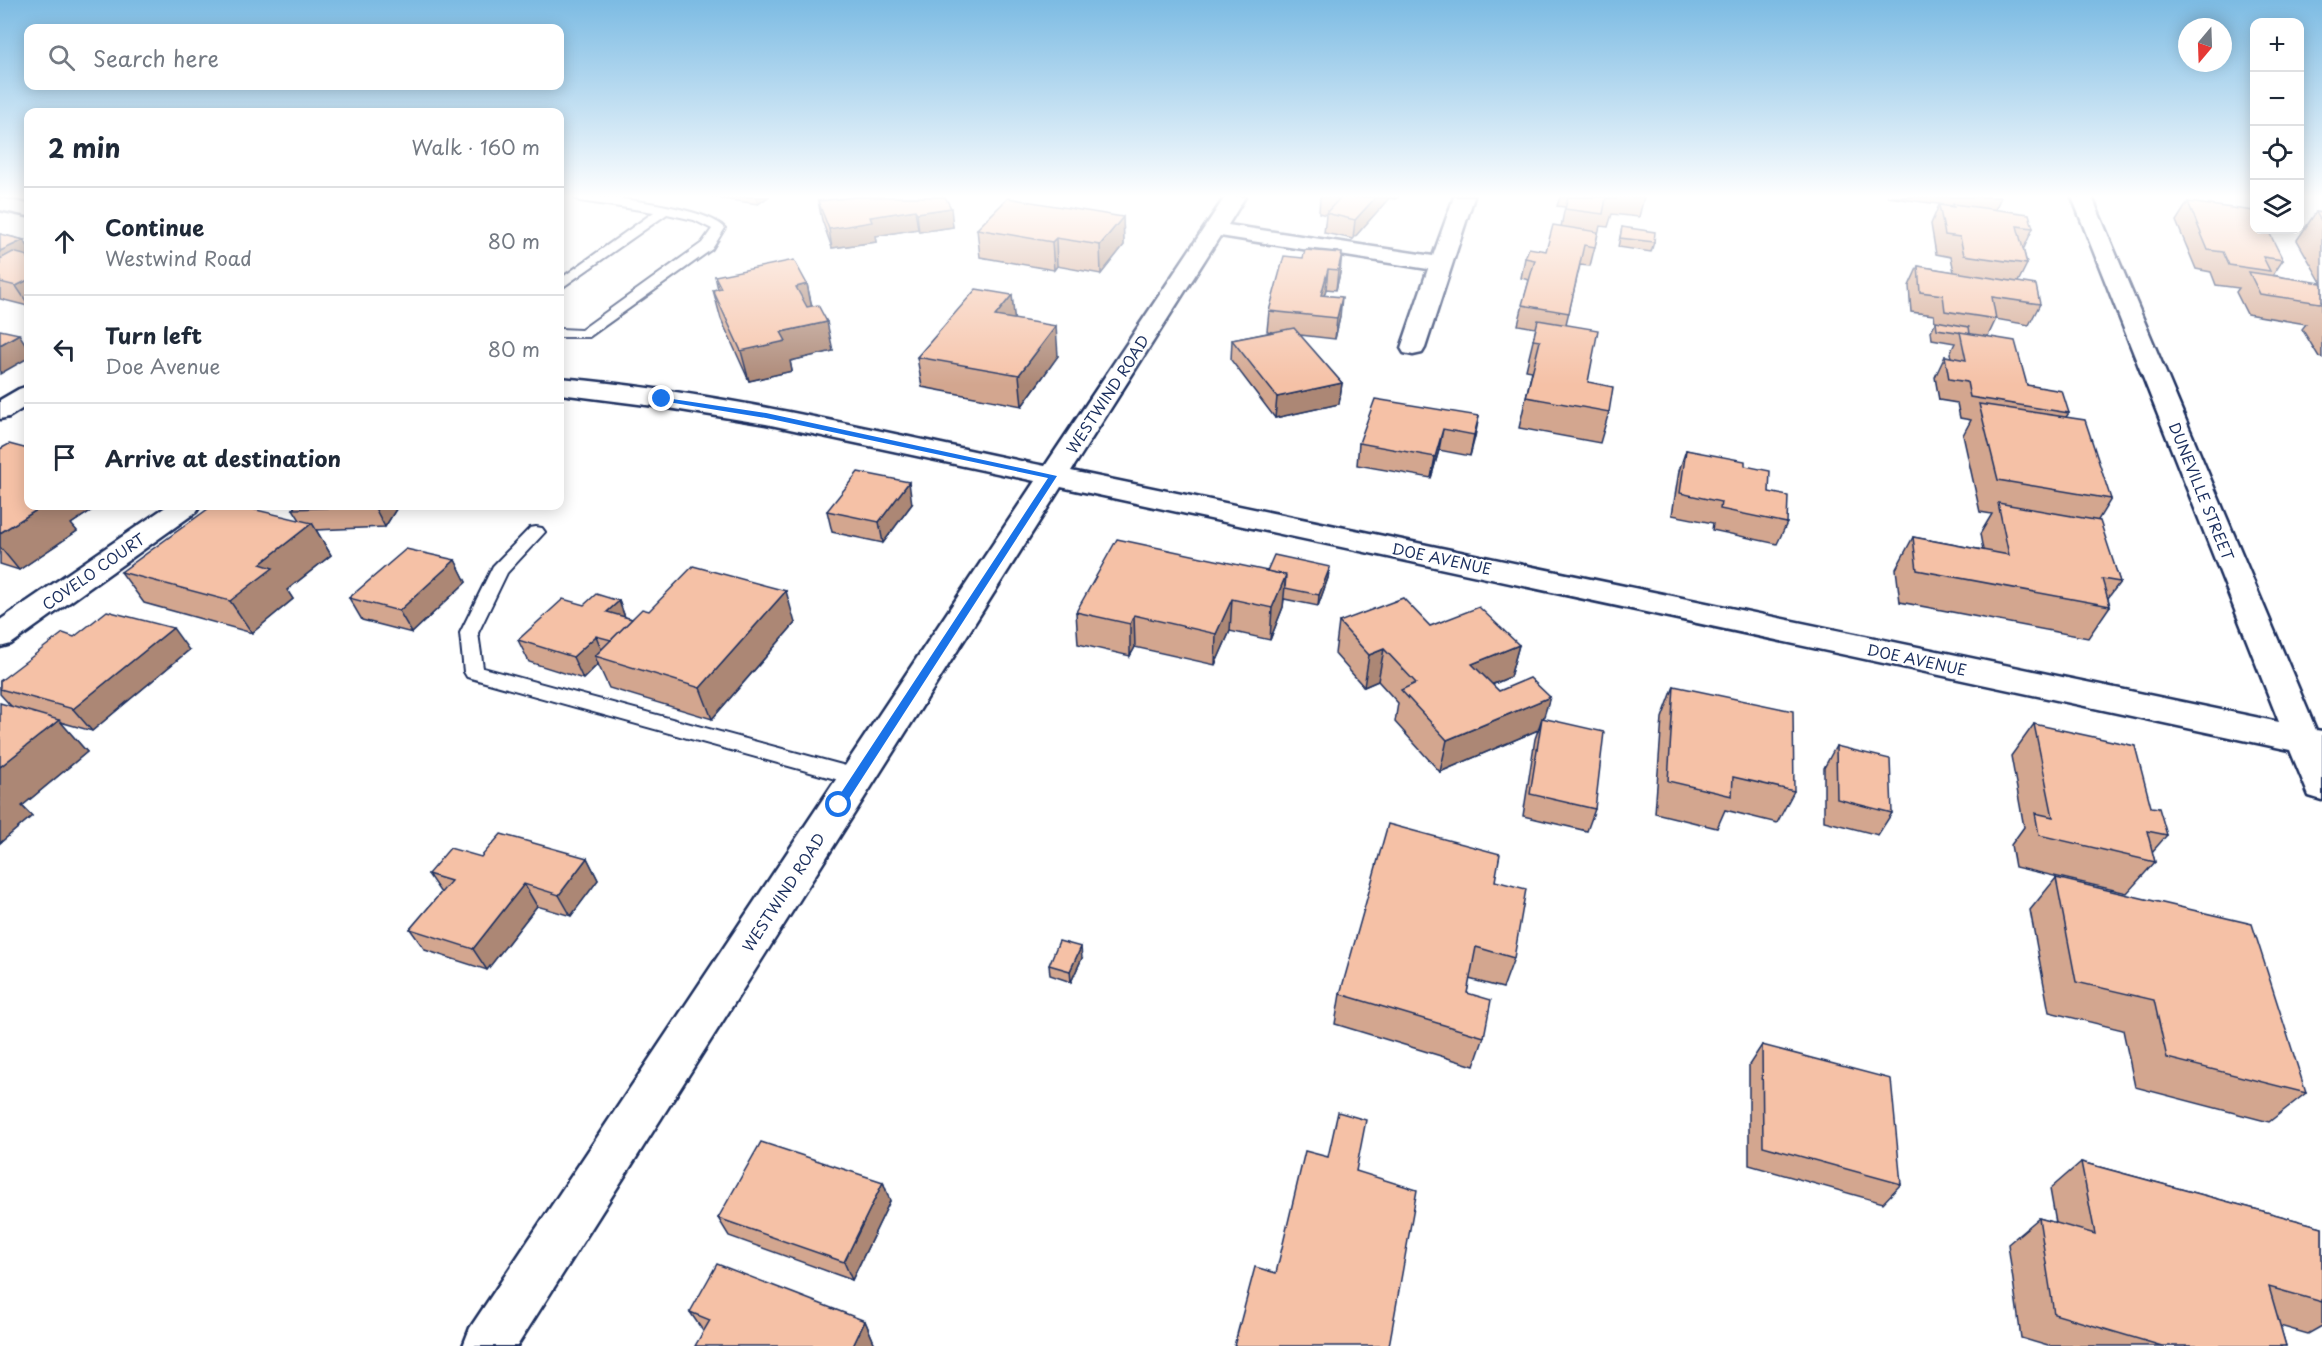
<!DOCTYPE html>
<html lang="en">
<head>
<meta charset="utf-8">
<style>
	body { margin:0; font-family:"Playpen Sans",sans-serif; background:#f6f6f7; color:#1f2937 }
	.controls { position:absolute; right:18px; top:18px; display:grid; overflow:hidden; border-radius:12px; box-shadow:0 3px 15px #0003 }
	.controls button { width:54px; height:54px; display:grid; place-items:center; padding:0; border:0; border-bottom:2px solid #e0e1e3; background:#fff; color:#1f2937; font:30px sans-serif }
	.compass { position:absolute; left:2178px; top:18px; width:54px; height:54px; border-radius:50%; background:#fff; box-shadow:0 3px 15px #0003; rotate:199deg }
	.stop { position:absolute; width:18px; height:18px; margin:-14px; border:4px solid #1a73e8; border-radius:50%; background:#fff }
	.stop.end { background:#1a73e8; border-color:#fff; box-shadow:0 2px 6px #0008 }
	.list { margin:0; padding:0; list-style:none }
	h2 { display:flex; justify-content:space-between; align-items:center; height:78px; margin:0; padding:0 24px; font-size:26px }
	h2 small { font-size:20px; font-weight:400; color:#747a83 }
	.list li { display:grid; grid-template-columns:39px 1fr auto; gap:18px; align-items:center; box-sizing:border-box; height:108px; padding:0 24px; border-top:2px solid #e0e1e3 }
	.list b { display:block; font-size:22px; white-space:nowrap }
	.list p { margin:0; font-size:20px; white-space:nowrap; color:#747a83 }
	.list em { font-size:20px; font-style:normal; color:#747a83 }
	.icon { flex:none; width:33px; height:33px; fill:none; stroke:currentColor; stroke-width:2; stroke-linecap:round; stroke-linejoin:round }
	.map { position:relative; flex:none; width:2322px; height:1346px; overflow:hidden }
	.search { position:absolute; background:#fff; box-shadow:0 3px 15px #0003; left:24px; top:24px; width:540px; height:66px; display:flex; align-items:center; gap:15px; box-sizing:border-box; padding:0 21px; border-radius:12px; color:#747a83; font-size:22px }
	.panel { position:absolute; background:#fff; box-shadow:0 3px 15px #0003; left:24px; top:108px; width:540px; height:402px; border-radius:12px }
	.map>svg:first-child { display:block }
	.lines { fill:none; stroke-linecap:round; stroke-linejoin:round }
	.lane-casing { stroke:#1b2f5e; stroke-width:4 }
	.street-casing { stroke:#1b2f5e; stroke-width:5 }
	.secondary-casing { stroke:#1b2f5e; stroke-width:5 }
	.lane { fill:#fff; fill-rule:evenodd }
	.street { fill:#fff; fill-rule:evenodd }
	.secondary { fill:#fff; fill-rule:evenodd }
	.wall { fill:#d3a68f; stroke:#1b2f5e; stroke-width:1.5 }
	.shaded-wall { fill:#ac8774; stroke:#1b2f5e; stroke-width:1.5 }
	.building { fill:#f5c1a6; stroke:#1b2f5e; stroke-width:1.5 }
	.route { fill:#1a73e8 }
	.labels { text-anchor:middle; dominant-baseline:central; stroke-width:4.5; stroke-linejoin:round; paint-order:stroke }
	.street-label { font-size:15px; fill:#1b2f5e; stroke:#fff }
</style>
</head>
<body>
<div class="map">
<svg width="2322" height="1346" viewBox="0 0 2322 1346">
	<rect width="100%" height="100%" fill="#fff"/>
	<filter id="ink" filterUnits="userSpaceOnUse"><feTurbulence type="fractalNoise" baseFrequency=".0167" numOctaves="2"/><feDisplacementMap in="SourceGraphic" scale="12" xChannelSelector="R" yChannelSelector="G"/><feConvolveMatrix kernelMatrix="1 2 1 2 8 2 1 2 1" color-interpolation-filters="sRGB"/></filter>
	<g filter="url(#ink)">
		<g class="lines">
			<defs>
				<g id="lane">
					<path d="M574 197C603 194 706 207 725 228L712 249 589 337H560V329L581 330 702 243 712 229 694 220 667 214 560 289V279L654 212 580 201Z"/>
					<polygon points="536,527 542,528 545,532 507,573 478,633 483,668 857,769 864,771 868,777 864,783 857,785 467,677 464,672 460,633 493,566 530,528"/>
				</g>
				<g id="street">
					<path d="M1225 197H1245L1228 225 1433 256 1454 197H1474L1425 348 1422 353 1413 355 1404 353 1401 348 1428 269 1220 236 1071 471 2279 722 2072 197H2092L2316 730 2322 731V800L2309 796 2290 750 1061 487 517 1346H463L470 1328 1035 481 766 424 662 407 560 394V378C723 392 885 433 1045 466Z"/>
					<polygon points="0,198 28,204 28,216 0,210"/>
					<polygon points="167,506 200,506 196,512 11,644 0,647 0,620"/>
				</g>
				<polygon id="secondary" points="28,386 28,405 9,417 0,419 0,400 19,389"/>
			</defs>
			<!-- lane casing -->
			<use href="#lane" class="lane-casing"/>
			<!-- street casing -->
			<use href="#street" class="street-casing"/>
			<!-- secondary casing -->
			<use href="#secondary" class="secondary-casing"/>
			<!-- lane -->
			<use href="#lane" class="lane"/>
			<!-- street -->
			<use href="#street" class="street"/>
			<!-- secondary -->
			<use href="#secondary" class="secondary"/>
		</g>
		<!-- wall -->
		<g class="wall">
			<polygon points="710,197 768,197 758,204"/>
			<polygon points="945,197 953,227 919,232 918,229 875,236 876,242 832,248 822,220 818,201"/>
			<polygon points="1320,197 1398,197 1395,199 1389,198 1353,239 1324,233 1326,215 1319,213"/>
			<polygon points="1560,197 1644,197 1639,217 1612,214 1608,227 1600,226 1590,266 1580,265 1566,324 1588,382 1609,412 1600,443 1519,428 1532,371 1526,370 1536,328 1518,325 1529,280 1521,278 1525,258 1546,251 1561,227 1565,207 1557,206"/>
			<polygon points="1887,197 2001,197 1995,210 2033,228 2024,248 2023,248 2027,264 2018,282 2040,304 2029,325 1996,319 1988,336 2027,385 2069,413 2066,417 2111,499 2098,520 2120,582 2108,598 2110,606 2088,638 1900,602 1896,569 1913,537 1983,550 1980,534 1992,514 1980,512 1963,435 1971,420 1960,418 1957,403 1939,400 1935,377 1945,356 1951,357 1950,353 1955,343 1932,339 1931,331 1935,323 1934,315 1911,312 1909,286 1918,266 1954,272 1951,257 1936,254 1931,224 1939,205 1953,206"/>
			<polygon points="2188,202 2283,260 2273,275 2322,285 2322,358 2319,357 2302,329 2306,324 2247,314 2236,292 2239,288 2216,285 2211,272 2196,269 2176,221"/>
			<polygon points="2316,212 2322,213 2322,284 2297,240"/>
			<polygon points="1123,217 1124,245 1101,274 1057,266 1054,270 980,257 977,229"/>
			<polygon points="1622,227 1654,242 1651,252 1618,247"/>
			<polygon points="0,234 24,240 28,247 28,306 0,299"/>
			<polygon points="1338,252 1340,273 1336,290 1326,289 1324,295 1340,317 1335,339 1300,335 1342,383 1339,404 1275,418 1231,360 1232,340 1272,332 1267,331 1269,311 1303,258"/>
			<polygon points="715,276 807,284 812,306 833,351 790,361 792,371 749,381 721,319 713,290 718,289"/>
			<polygon points="1012,295 1014,319 1058,356 1022,406 922,387 917,357"/>
			<polygon points="1479,416 1470,456 1439,450 1431,478 1357,465 1359,443"/>
			<polygon points="0,449 28,506 98,506 71,524 77,531 19,570 0,564"/>
			<polygon points="1686,450 1745,466 1769,492 1787,523 1777,544 1712,530 1713,523 1672,515 1679,471"/>
			<polygon points="912,504 883,543 832,532 827,511"/>
			<polygon points="295,506 398,506 385,527 316,530 331,555 287,590 293,599 252,633 144,603 121,572 300,520 293,509"/>
			<polygon points="455,560 466,582 412,633 362,620 349,598"/>
			<polygon points="1267,571 1328,578 1318,606 1284,599 1283,607 1270,640 1230,631 1215,665 1135,647 1130,656 1078,644 1076,612"/>
			<polygon points="619,601 625,617 632,619 649,611 795,623 712,719 609,688 598,664 583,679 529,662 518,640 584,605"/>
			<polygon points="1339,622 1430,626 1519,645 1510,677 1492,685 1499,691 1544,718 1595,809 1587,831 1523,816 1535,739 1538,730 1440,772 1395,722 1398,703 1378,681 1364,687 1335,654"/>
			<polygon points="74,637 189,650 92,731 60,722 87,752 22,806 32,816 0,843 11,706 0,694 0,681"/>
			<polygon points="1674,686 1794,791 1777,823 1725,810 1717,828 1655,813 1662,718"/>
			<polygon points="2034,724 2151,807 2167,835 2152,852 2155,862 2127,893 2015,867 2011,845 2024,827 2011,756"/>
			<polygon points="1836,746 1892,813 1878,835 1824,821 1824,768"/>
			<polygon points="481,857 587,858 598,880 571,916 537,906 487,970 425,950 410,929 441,893 428,874"/>
			<polygon points="2056,878 2306,1093 2269,1122 2135,1087 2123,1030 2049,1012 2030,910"/>
			<polygon points="1495,881 1514,958 1503,988 1469,979 1467,993 1484,1037 1474,1066 1335,1024 1340,994"/>
			<polygon points="1082,958 1071,982 1050,975 1049,965"/>
			<polygon points="1762,1045 1901,1184 1883,1203 1749,1165 1749,1065"/>
			<polygon points="2081,1162 2322,1227 2322,1326 2308,1334 2280,1326 2286,1346 2048,1346 2021,1338 2008,1244 2039,1218 2056,1223 2050,1189"/>
			<polygon points="883,1182 890,1201 852,1280 729,1236 718,1218"/>
			<polygon points="690,1312 865,1321 875,1345 703,1331"/>
		</g>
		<!-- shaded-wall -->
		<g class="shaded-wall">
			<polygon points="756,197 768,197 758,204"/>
			<polygon points="1376,197 1390,197 1353,239 1355,220"/>
			<polygon points="951,208 953,227 919,232 917,213"/>
			<polygon points="915,210 918,229 875,236 876,242 832,248 829,229 870,217"/>
			<polygon points="1123,217 1124,245 1101,274 1100,245"/>
			<polygon points="1056,238 1057,266 1054,270 1052,242"/>
			<polygon points="24,240 28,247 28,263 0,277 0,251"/>
			<polygon points="1342,253 1340,273 1336,290 1338,270"/>
			<polygon points="1328,269 1326,289 1319,315 1321,295"/>
			<polygon points="28,280 28,304 16,286"/>
			<polygon points="807,284 813,314 802,316 796,287"/>
			<polygon points="1012,295 1015,325 995,316"/>
			<polygon points="1342,297 1340,317 1335,339 1337,318"/>
			<polygon points="827,322 833,351 790,361 792,371 749,381 741,351 781,332"/>
			<polygon points="1056,326 1058,356 1022,406 1019,375"/>
			<polygon points="19,334 28,348 28,358 0,374 0,345"/>
			<polygon points="1342,383 1339,404 1275,418 1277,397"/>
			<polygon points="1479,416 1475,437 1470,456 1474,435"/>
			<polygon points="1443,429 1439,450 1431,478 1435,457"/>
			<polygon points="909,482 912,504 883,543 879,522"/>
			<polygon points="43,506 98,506 71,524 77,531 19,570 0,547 0,533"/>
			<polygon points="374,506 398,506 385,527"/>
			<polygon points="312,523 331,555 287,590 293,599 252,633 230,601 260,564"/>
			<polygon points="455,560 466,582 412,633 399,611"/>
			<polygon points="1330,567 1328,578 1318,606 1319,595"/>
			<polygon points="1286,575 1283,607 1270,640 1272,608"/>
			<polygon points="786,591 795,623 712,719 700,688"/>
			<polygon points="1232,599 1230,631 1215,665 1216,634"/>
			<polygon points="619,601 627,623 607,612"/>
			<polygon points="1134,615 1135,647 1130,656 1130,624"/>
			<polygon points="173,628 189,650 92,731 73,709"/>
			<polygon points="596,636 605,658 595,656 598,664 583,679 573,657"/>
			<polygon points="1519,645 1510,677 1464,696 1472,664"/>
			<polygon points="1384,649 1378,681 1364,687 1369,655"/>
			<polygon points="1550,697 1540,729 1542,718 1538,730 1440,772 1447,740"/>
			<polygon points="59,720 87,752 22,806 32,816 0,843 0,767"/>
			<polygon points="587,858 598,880 571,916 559,895"/>
			<polygon points="524,884 537,906 487,970 473,949"/>
			<polygon points="1081,947 1082,958 1071,982 1070,971"/>
			<polygon points="883,1182 890,1201 852,1280 844,1262"/>
			<polygon points="865,1321 875,1345 875,1346 853,1346"/>
		</g>
		<!-- building -->
		<g class="building">
			<polygon points="856,197 945,197 951,208 917,213 915,210 870,217 872,222 829,229 818,201"/>
			<polygon points="1332,197 1376,197 1355,220 1326,213 1340,198"/>
			<polygon points="1568,197 1616,197 1616,199 1606,198 1603,214 1565,209"/>
			<polygon points="1008,198 1123,217 1100,245 1056,238 1052,242 977,229"/>
			<polygon points="2188,202 2254,211 2254,230 2268,230 2283,260 2263,257 2270,271 2229,265 2223,252 2208,250"/>
			<polygon points="1953,204 2029,214 2033,228 2017,226 2027,264 1964,255 1960,237 1945,235 1939,205 1954,207"/>
			<polygon points="2316,212 2322,213 2322,223"/>
			<polygon points="1553,225 1598,232 1595,247 1584,245 1569,313 1522,305 1535,260 1525,258 1529,248 1546,251"/>
			<polygon points="1622,227 1655,232 1654,242 1620,238"/>
			<polygon points="0,234 24,240 0,251"/>
			<polygon points="1308,249 1338,252 1337,253"/>
			<polygon points="1305,250 1342,253 1338,270 1328,269 1321,295 1342,297 1337,318 1269,311 1284,256 1303,258"/>
			<polygon points="13,252 28,256 28,280 16,286 0,282 0,259"/>
			<polygon points="794,260 807,284 796,287 807,307 818,305 827,322 781,332 786,341 741,351 713,290 721,288 715,276"/>
			<polygon points="1918,266 2036,285 2040,304 1992,297 1996,319 1945,311 1943,295 1920,292"/>
			<polygon points="2249,272 2321,283 2322,285 2322,301 2320,303 2260,294"/>
			<polygon points="976,289 1012,295 995,316 1056,326 1019,375 917,357"/>
			<polygon points="1538,320 1598,330 1588,382 1613,387 1609,412 1526,397 1540,341 1533,340"/>
			<polygon points="1936,321 1969,327 1970,334 1937,329"/>
			<polygon points="1294,328 1342,383 1277,397 1232,340"/>
			<polygon points="0,330 19,334 0,345"/>
			<polygon points="1960,332 2015,341 2027,385 2062,391 2069,413 1970,397 1967,382 1949,379 1945,356 1966,360"/>
			<polygon points="1375,399 1479,416 1474,435 1443,429 1435,457 1359,443"/>
			<polygon points="1979,404 2085,420 2111,499 1998,480"/>
			<polygon points="9,444 28,449 28,506 43,506 0,533 0,449"/>
			<polygon points="1686,450 1745,461 1745,466 1770,471 1769,492 1788,496 1787,523 1720,509 1721,502 1680,493"/>
			<polygon points="858,472 909,482 879,522 827,511"/>
			<polygon points="1998,503 2100,521 2120,582 2102,579 2110,606 1917,570 1913,537 2009,555"/>
			<polygon points="212,506 240,506 312,523 260,564 273,568 230,601 121,572"/>
			<polygon points="295,506 373,506 293,509"/>
			<polygon points="1117,539 1286,575 1272,608 1232,599 1216,634 1134,615 1130,624 1076,612"/>
			<polygon points="406,549 455,560 399,611 349,598"/>
			<polygon points="1274,555 1330,567 1319,595 1285,588 1286,575 1267,571"/>
			<polygon points="693,566 786,591 700,688 595,656 642,609 649,611"/>
			<polygon points="596,594 619,601 607,612 632,619 611,640 596,636 573,657 518,640 563,599 584,605"/>
			<polygon points="1403,598 1430,626 1479,607 1519,645 1472,664 1499,691 1530,678 1550,697 1447,740 1401,690 1416,683 1384,649 1369,655 1339,622"/>
			<polygon points="107,611 173,628 73,709 0,689 0,681 63,633 74,637"/>
			<polygon points="1674,686 1793,711 1794,791 1733,777 1732,796 1668,781"/>
			<polygon points="0,703 59,720 0,767"/>
			<polygon points="1542,718 1604,732 1595,809 1530,794"/>
			<polygon points="2034,724 2135,746 2151,807 2159,808 2167,835 2147,831 2155,862 2039,835 2035,813 2053,817"/>
			<polygon points="1836,746 1890,759 1892,813 1837,799"/>
			<polygon points="1388,824 1500,854 1495,881 1526,889 1514,958 1476,947 1467,993 1491,1000 1484,1037 1340,994"/>
			<polygon points="501,834 587,858 559,895 524,884 473,949 410,929 451,881 428,874 450,848 481,857"/>
			<polygon points="2056,878 2252,924 2306,1093 2167,1058 2154,1000 2076,982"/>
			<polygon points="1059,941 1081,947 1070,971 1049,965"/>
			<polygon points="1762,1045 1891,1079 1901,1184 1763,1146"/>
			<polygon points="1338,1112 1366,1120 1356,1171 1417,1190 1389,1346 1234,1346 1255,1267 1276,1273 1305,1151 1328,1157"/>
			<polygon points="761,1142 883,1182 844,1262 718,1218"/>
			<polygon points="2081,1162 2322,1227 2322,1302 2269,1287 2286,1346 2162,1346 2054,1314 2039,1218 2095,1234"/>
			<polygon points="717,1264 865,1321 853,1346 695,1346 710,1320 690,1312"/>
		</g>
	</g>
	<!-- sky -->
	<linearGradient id="sky" x2="0" y2="1"><stop stop-color="#7cbbe3"/><stop offset="0.51" stop-color="#fff"/><stop offset="1" stop-color="#fff" stop-opacity="0"/></linearGradient>
	<rect width="2322" height="385" fill="url(#sky)"/>
	<!-- route -->
	<polygon class="route" points="659,397 766,413 1057,476 843,808 835,808 833,805 1048,478 766,418 662,401 658,399"/>
	<g class="labels">
		<!-- street labels -->
		<g class="street-label">
			<text transform="translate(1107 394) rotate(-57)">WESTWIND ROAD</text>
			<text transform="translate(2202 491) rotate(68)">DUNEVILLE STREET</text>
			<text transform="translate(1442 558) rotate(12)">DOE AVENUE</text>
			<text transform="translate(93 571) rotate(-35)">COVELO COURT</text>
			<text transform="translate(1917 659) rotate(12)">DOE AVENUE</text>
			<text transform="translate(783 892) rotate(-57)">WESTWIND ROAD</text>
		</g>
	</g>
</svg>
<div class="controls">
<button>+</button>
<button>−</button>
<button><svg class="icon" aria-label="locate" viewBox="0 0 24 24"><circle cx="12" cy="12" r="6"/><path d="M12 2v4M12 18v4M2 12h4M18 12h4"/></svg></button>
<button><svg class="icon" aria-label="layers" viewBox="0 0 24 24"><path d="M12 4l9 5-9 5-9-5zM3 14l9 5 9-5"/></svg></button>
</div>
<svg class="compass" viewBox="-18 -18 36 36"><path d="M0-13l5 13h-10z" fill="#e53935"/><path d="M0 13l5-13h-10z" fill="#747a83"/></svg>
<div class="stop" style="left:839px;top:805px"></div>
<div class="stop end" style="left:662px;top:399px"></div>
<div class="search"><svg class="icon" aria-label="search" viewBox="0 0 24 24"><circle cx="10" cy="10" r="6"/><path d="M15 15l6 6"/></svg>Search here</div>
<section class="panel">
<h2>2 min<small>Walk · 160 m</small></h2>
<ul class="list">
<li><svg class="icon" aria-label="ahead" viewBox="0 0 24 24"><path d="M12 20V5M6 11l6-6 6 6"/></svg><div><b>Continue</b><p>Westwind Road</p></div><em>80 m</em></li>
<li><svg class="icon" aria-label="left" viewBox="0 0 24 24"><path d="M17 20v-9H6M10 6l-5 5 5 5"/></svg><div><b>Turn left</b><p>Doe Avenue</p></div><em>80 m</em></li>
<li><svg class="icon" aria-label="arrive" viewBox="0 0 24 24"><path d="M6 21V4h12l-3 4 3 4H6"/></svg><div><b>Arrive at destination</b></div></li>
</ul>
</section>
</div>
</body>
</html>
